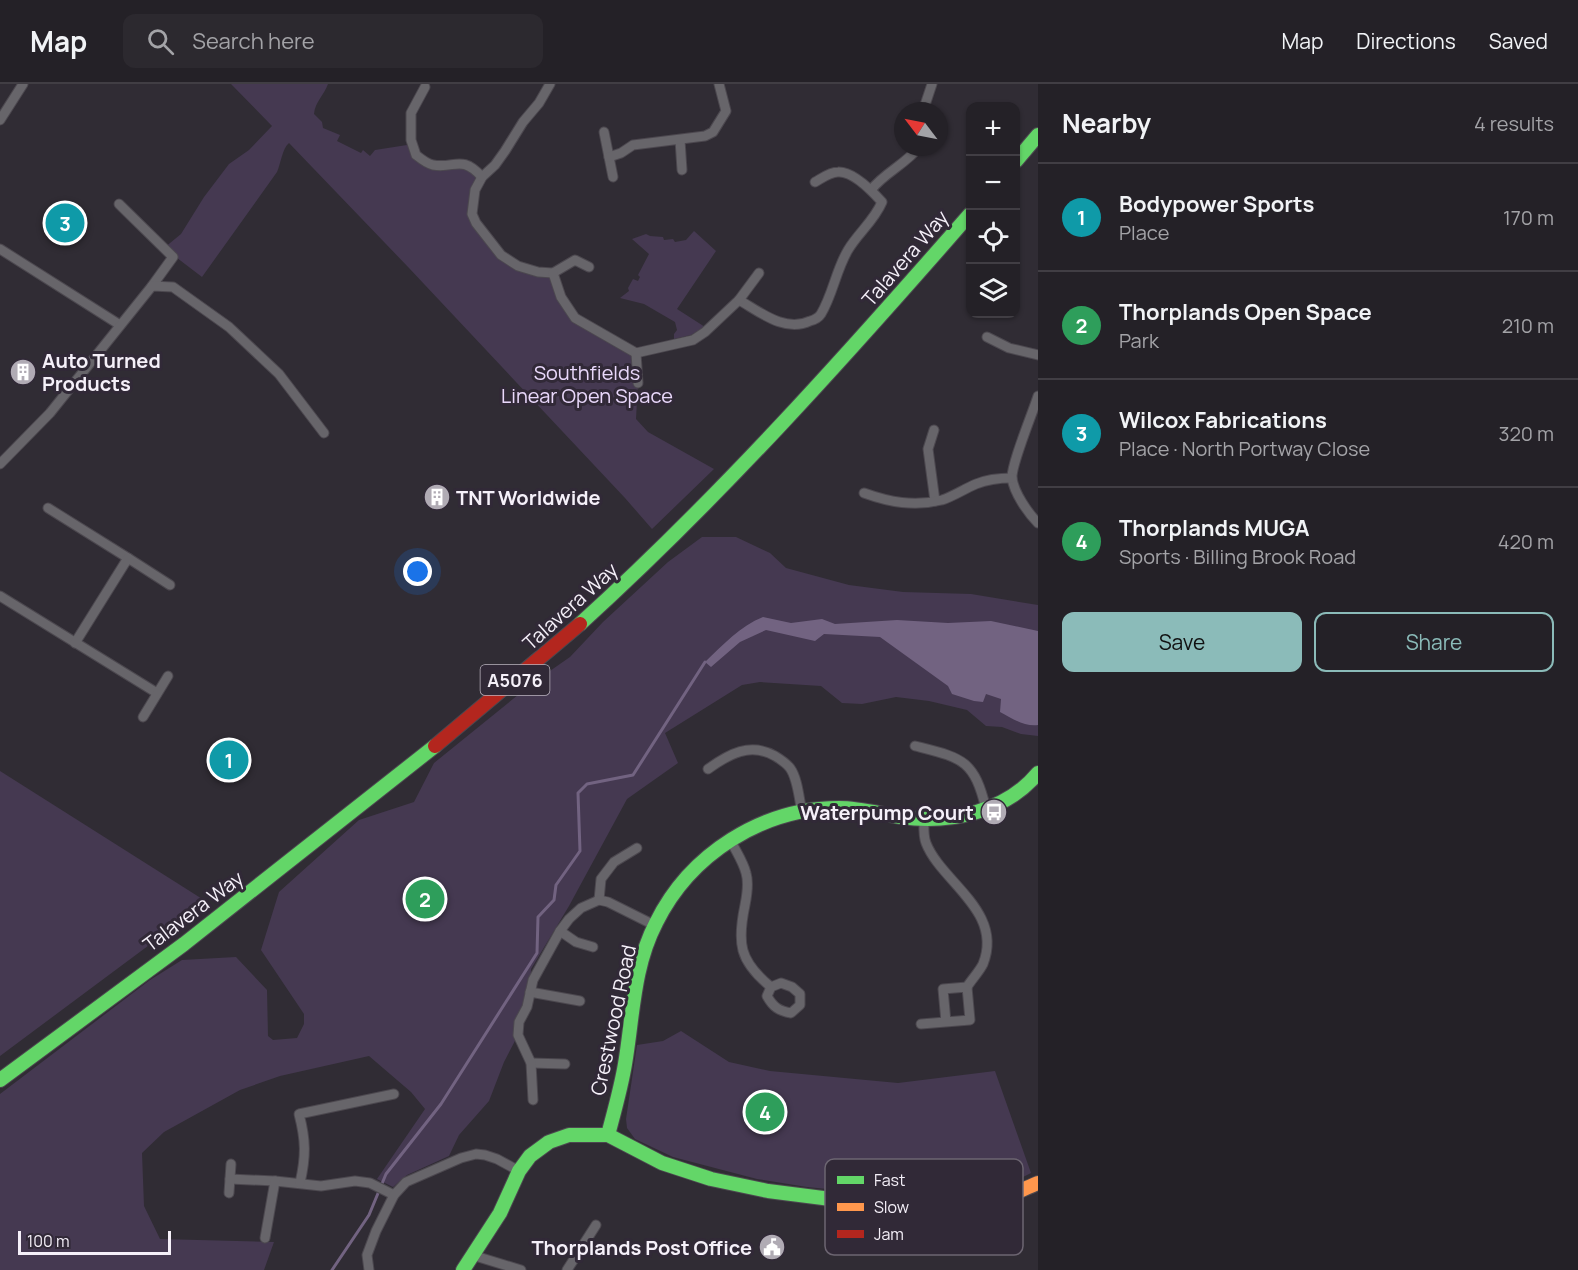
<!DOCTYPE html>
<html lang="en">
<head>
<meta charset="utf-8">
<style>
	body { margin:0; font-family:Manrope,sans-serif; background:#2c292f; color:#f1f3f6 }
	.controls { position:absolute; right:18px; top:18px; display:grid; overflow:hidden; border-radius:12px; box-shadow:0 2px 4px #0004 }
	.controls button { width:54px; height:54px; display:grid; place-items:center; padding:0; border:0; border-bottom:2px solid #413e44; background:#242127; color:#f1f3f6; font:30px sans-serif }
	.compass { position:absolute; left:894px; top:18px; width:54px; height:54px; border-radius:50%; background:#242127; box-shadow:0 2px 4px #0004; rotate:302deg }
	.scale { position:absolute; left:18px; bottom:15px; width:153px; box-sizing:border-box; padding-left:6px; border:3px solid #f5f0f9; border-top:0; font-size:16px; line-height:21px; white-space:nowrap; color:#f5f0f9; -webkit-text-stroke:4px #312937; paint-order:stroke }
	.you { position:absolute; left:418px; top:488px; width:21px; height:21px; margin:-15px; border:4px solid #fff; border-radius:50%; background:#1a73e8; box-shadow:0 0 0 9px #1a73e833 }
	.badge { display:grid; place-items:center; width:39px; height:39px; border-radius:50%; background:#8bbbb9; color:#fff; font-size:20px; font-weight:700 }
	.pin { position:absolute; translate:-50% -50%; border:3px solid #fff; box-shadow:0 2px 6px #0006 }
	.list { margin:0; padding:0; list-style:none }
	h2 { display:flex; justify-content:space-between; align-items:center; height:78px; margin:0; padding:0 24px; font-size:26px }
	h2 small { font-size:20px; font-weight:400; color:#a3a3a7 }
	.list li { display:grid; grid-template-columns:39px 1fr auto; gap:18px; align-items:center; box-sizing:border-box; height:108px; padding:0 24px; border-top:2px solid #413e44 }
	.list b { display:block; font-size:22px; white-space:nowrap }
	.list p { margin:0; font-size:20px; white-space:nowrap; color:#a3a3a7 }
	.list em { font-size:20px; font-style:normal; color:#a3a3a7 }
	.actions { display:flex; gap:12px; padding:18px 24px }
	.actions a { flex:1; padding:14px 0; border:2px solid #8bbbb9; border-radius:12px; text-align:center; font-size:21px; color:#8bbbb9 }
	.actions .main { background:#8bbbb9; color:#111 }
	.icon { flex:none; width:33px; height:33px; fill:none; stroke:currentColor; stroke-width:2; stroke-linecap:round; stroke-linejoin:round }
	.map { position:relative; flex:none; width:1038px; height:1186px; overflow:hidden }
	header { display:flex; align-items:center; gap:36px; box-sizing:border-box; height:84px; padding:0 30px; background:#242127; border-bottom:2px solid #413e44 }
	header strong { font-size:28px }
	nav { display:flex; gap:33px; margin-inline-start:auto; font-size:21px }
	.search { width:420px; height:54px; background:#2c292f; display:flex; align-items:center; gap:15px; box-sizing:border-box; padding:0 21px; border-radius:12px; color:#a3a3a7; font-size:22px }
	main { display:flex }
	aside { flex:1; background:#242127 }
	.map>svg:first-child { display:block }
	.green { fill:#453951 }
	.water { fill:#726381 }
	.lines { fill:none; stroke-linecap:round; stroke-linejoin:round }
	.stream { stroke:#726381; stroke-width:3 }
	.street-casing { stroke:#4c484f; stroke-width:11 }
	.fast-casing { stroke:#4c484f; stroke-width:16 }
	.slow-casing { stroke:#4c484f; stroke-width:16 }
	.jam-casing { stroke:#4c484f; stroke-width:16 }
	.street { stroke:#67656a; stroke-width:9 }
	.fast { stroke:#63d668; stroke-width:14 }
	.slow { stroke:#ff974d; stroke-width:14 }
	.jam { stroke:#b3261e; stroke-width:14 }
	.labels { text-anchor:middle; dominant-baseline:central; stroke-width:6; stroke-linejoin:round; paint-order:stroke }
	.shield { fill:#312937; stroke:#bab4bf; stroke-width:1.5 }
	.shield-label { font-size:18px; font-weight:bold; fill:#f5f0f9 }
	.street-label { font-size:20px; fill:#f5f0f9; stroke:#312937 }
	.poi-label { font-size:20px; font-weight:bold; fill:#f5f0f9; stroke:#312937; text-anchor:start }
	.park-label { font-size:20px; fill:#e9d8fb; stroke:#312937 }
	.key { fill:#312937; stroke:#6c6571; stroke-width:1.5 }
	.key-label { font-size:16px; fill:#f5f0f9 }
</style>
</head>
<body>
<header>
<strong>Map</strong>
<div class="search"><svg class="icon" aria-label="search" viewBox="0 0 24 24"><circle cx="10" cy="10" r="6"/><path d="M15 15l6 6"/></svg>Search here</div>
<nav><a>Map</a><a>Directions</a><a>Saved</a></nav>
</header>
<main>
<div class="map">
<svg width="1038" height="1186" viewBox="0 0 1038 1186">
	<rect width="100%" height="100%" fill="#302c34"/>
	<!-- green -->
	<g class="green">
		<path d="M231 0H328C324 11 315 18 314 30L322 38 323 44 340 51 337 57 361 69 363 66 370 72 375 66 407 61C425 81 453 83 477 88L476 139 518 182 553 189 575 234 636 269 638 299 636 335 648 348 714 385 652 445 625 414 409 184 289 59C282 65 281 79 277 88L202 193 164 164 181 150 204 113 229 80 249 66 272 42Z"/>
		<polygon points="694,147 716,167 677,225 705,243 691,251 674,255 674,250 677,246 675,238 644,220 620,214 629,207 628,204 633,195 638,197 640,193 638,191 649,170 632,155 646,150 650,152 663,153 664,156 673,155 675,158 686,156"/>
		<polygon points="702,453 736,453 770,469 786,484 849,501 903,508 971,510 1038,521 1038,652 1021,650 1002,643 986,642 967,626 929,617 896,613 862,620 842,619 821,602 760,598 742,601 665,649 678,679 627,715 569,822 531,885 530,908 518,951 504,978 489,1017 459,1051 449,1072 407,1091 393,1103 377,1095 425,1025 411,1008 369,972 280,992 240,1006 164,1048 142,1069 144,1122 160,1155 274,1158 264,1186 0,1186 0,1010 150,896 182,876 236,873 267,906 268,952 273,956 297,954 304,940 304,930 261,866 279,808 359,736 414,718 434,679 534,598 570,573 603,538 668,478"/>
		<polygon points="0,687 207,818 0,972"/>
		<polygon points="681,947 729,978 770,987 898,999 995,987 1031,1089 987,1111 967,1115 948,1117 807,1103 757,1095 673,1073 635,1055 627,1044 626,1035 637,961 663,957"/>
	</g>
	<!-- water -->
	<path class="water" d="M763 533 791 539 822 535 835 540 897 536 948 539 991 537 1038 547V641C1025 643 1011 634 1000 628L1001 615 986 610 983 618 974 617 952 610 948 602 880 553 824 550 815 557 766 546 740 558 711 583 705 578C723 561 740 542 763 533Z"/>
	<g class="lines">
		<!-- stream -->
		<polyline class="stream" points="332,1186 369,1131 386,1090 441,1020 537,869 538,833 554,816 556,801 580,767 578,709 587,700 633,691 705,578"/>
		<defs>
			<g id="street">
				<polyline points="550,0 539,19 523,38 505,67 495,81 482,93 475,106 472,130 476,139 501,171 518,182 538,188 553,189 575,176 589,183"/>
				<path d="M425 3 411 29V56L416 71C421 75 427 80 433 81 455 85 461 70 482 93"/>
				<polyline points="923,27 932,0"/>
				<polyline points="0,36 23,0"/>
				<polyline points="604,48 613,93"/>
				<polyline points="680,56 682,86"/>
				<polyline points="609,73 621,69 633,61 705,52 713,48 726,27 719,0"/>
				<path d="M871 106C884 89 906 80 919 63"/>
				<polyline points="119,120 173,173 152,202"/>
				<polyline points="0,165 120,241"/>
				<path d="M553 189 561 213 575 234 636 269 693 256 705 248 739 216C760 228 785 249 810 237 814 236 819 233 821 230 833 210 836 186 848 166 858 149 874 137 882 118 873 108 853 87 838 88 830 88 822 94 815 98"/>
				<polyline points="739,216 759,189"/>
				<polyline points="987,253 1009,264 1038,271"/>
				<polyline points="636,269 638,299"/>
				<path d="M1038 312C1033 328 1011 381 1012 394 1014 409 1028 429 1038 439"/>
				<polyline points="934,346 928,365 935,417"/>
				<polyline points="0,380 50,329 152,202 173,203 229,243 279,290 324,349"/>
				<path d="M864 409C889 418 914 423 942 416 954 412 964 405 976 400 988 395 1000 394 1012 394"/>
				<polyline points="48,424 128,474"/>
				<polyline points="0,512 157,609"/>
				<polyline points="75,559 128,474 170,501"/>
				<polyline points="143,633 168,592"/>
				<path d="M915 662C962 674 974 675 986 725"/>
				<path d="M708 685C729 670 750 658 775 672 780 675 786 679 790 684 798 695 799 715 802 728"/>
				<path d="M924 735C924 743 923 751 926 759 941 798 1004 827 983 880 979 888 972 895 967 903"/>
				<path d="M730 755C735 766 743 777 746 789 749 799 747 811 745 821 737 859 739 877 771 903"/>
				<polyline points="599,816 601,795 614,778 637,764"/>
				<polyline points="560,847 576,858 593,863"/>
				<path d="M781 899 792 903 800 910V921L791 929C779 927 773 923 767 912L771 903Z"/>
				<polyline points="530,908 580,917"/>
				<polyline points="921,940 970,936 967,903 943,905 946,938"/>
				<polyline points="531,979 565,980"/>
				<polyline points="533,1016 531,979 518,951 519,938 527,923 533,896 560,847 569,835 581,824 599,816 608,818 654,841"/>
				<polyline points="230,1095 275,1097 321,1102 355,1097 370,1099 394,1111"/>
				<path d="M300 1099C306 1072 306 1057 299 1030L394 1010"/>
				<polyline points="229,1109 231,1080"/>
				<polyline points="265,1154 275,1097"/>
				<polyline points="472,1171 521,1186"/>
				<polyline points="369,1186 367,1171 376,1147 394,1111 406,1098 461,1074 476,1070 485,1071 497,1075 519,1087"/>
				<polyline points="567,1186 596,1141"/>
			</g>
			<g id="fast">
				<polyline points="1016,77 1038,51"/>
				<path d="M580 540C720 413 846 272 970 130"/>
				<polyline points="0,996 184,860 435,662"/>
				<path d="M608 1051C614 1028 621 1004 625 980 633 933 633 883 656 839 690 770 762 724 839 724 860 724 881 730 901 733 950 740 1006 728 1038 689"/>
				<polyline points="463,1186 500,1129 519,1087 530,1072 549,1058 569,1051 608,1051 662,1079 711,1095 768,1107 878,1121"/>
			</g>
			<path id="slow" d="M878 1121C911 1125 949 1133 981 1123 1000 1116 1019 1107 1038 1099"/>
			<polyline id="jam" points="435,662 580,540"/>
		</defs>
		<!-- street casing -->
		<use href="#street" class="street-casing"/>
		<!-- fast casing -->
		<use href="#fast" class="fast-casing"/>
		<!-- slow casing -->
		<use href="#slow" class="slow-casing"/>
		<!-- jam casing -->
		<use href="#jam" class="jam-casing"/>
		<!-- street -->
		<use href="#street" class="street"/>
		<!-- fast -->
		<use href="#fast" class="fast"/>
		<!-- slow -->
		<use href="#slow" class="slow"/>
		<!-- jam -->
		<use href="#jam" class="jam"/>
	</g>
	<!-- icons -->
	<defs>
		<symbol id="building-disc" viewBox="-11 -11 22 22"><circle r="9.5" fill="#b0abb4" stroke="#312937"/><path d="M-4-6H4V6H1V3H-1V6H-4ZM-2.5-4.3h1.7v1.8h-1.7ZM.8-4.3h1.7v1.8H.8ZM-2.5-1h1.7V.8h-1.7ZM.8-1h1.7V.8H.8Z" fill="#fff"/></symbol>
		<symbol id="bus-disc" viewBox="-11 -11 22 22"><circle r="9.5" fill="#b0abb4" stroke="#312937"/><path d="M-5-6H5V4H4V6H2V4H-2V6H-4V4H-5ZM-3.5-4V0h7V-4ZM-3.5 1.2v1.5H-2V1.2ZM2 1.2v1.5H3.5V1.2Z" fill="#fff"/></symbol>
		<symbol id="civic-disc" viewBox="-11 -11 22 22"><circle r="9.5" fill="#b0abb4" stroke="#312937"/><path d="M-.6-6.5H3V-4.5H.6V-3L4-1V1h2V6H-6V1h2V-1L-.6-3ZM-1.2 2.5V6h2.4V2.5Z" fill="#fff"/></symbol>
	</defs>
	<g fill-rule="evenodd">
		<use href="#building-disc" x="8" y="273" width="30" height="30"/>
		<use href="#building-disc" x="422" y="398" width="30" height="30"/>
		<use href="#bus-disc" x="979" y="713" width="30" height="30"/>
		<use href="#civic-disc" x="757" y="1148" width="30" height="30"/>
	</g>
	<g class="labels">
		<!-- shield labels -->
		<rect class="shield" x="480.5" y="581" width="69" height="30" rx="4.5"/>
		<g class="shield-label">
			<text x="515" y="596">A5076</text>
		</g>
		<!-- street labels -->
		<g class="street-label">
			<text transform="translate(905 174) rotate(-49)">Talavera Way</text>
			<text transform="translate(570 522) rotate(-42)">Talavera Way</text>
			<text transform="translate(193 827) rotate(-37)">Talavera Way</text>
			<text transform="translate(613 936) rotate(-78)">Crestwood Road</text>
		</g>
		<!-- poi labels -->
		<g class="poi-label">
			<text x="42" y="276">Auto Turned<tspan x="42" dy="23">Products</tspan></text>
			<text x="456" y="413">TNT Worldwide</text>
			<text x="974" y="728" text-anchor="end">Waterpump Court</text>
			<text x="752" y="1163" text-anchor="end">Thorplands Post Office</text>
		</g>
		<!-- park labels -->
		<g class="park-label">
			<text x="587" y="288">Southfields<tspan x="587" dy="23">Linear Open Space</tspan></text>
		</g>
	</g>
	<!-- legend -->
	<rect x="825" y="1075" width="198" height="96" rx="9" class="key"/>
	<rect x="837" y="1092" width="27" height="8" fill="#63d668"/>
	<rect x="837" y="1119" width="27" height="8" fill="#ff974d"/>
	<rect x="837" y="1146" width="27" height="8" fill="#b3261e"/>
	<g class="key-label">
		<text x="874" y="1102">Fast</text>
		<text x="874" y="1129">Slow</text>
		<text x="874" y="1156">Jam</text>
	</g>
</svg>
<div class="controls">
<button>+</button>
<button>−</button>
<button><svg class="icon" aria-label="locate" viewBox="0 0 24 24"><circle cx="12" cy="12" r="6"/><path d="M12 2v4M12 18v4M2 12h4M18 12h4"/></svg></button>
<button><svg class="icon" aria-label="layers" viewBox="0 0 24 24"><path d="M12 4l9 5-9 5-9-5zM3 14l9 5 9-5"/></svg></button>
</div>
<svg class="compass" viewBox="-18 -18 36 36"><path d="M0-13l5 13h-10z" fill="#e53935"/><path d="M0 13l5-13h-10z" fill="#a3a3a7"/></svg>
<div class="scale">100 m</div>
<div class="you"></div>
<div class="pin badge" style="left:229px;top:676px;background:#0f9aa8">1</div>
<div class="pin badge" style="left:425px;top:815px;background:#2e9e5b">2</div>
<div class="pin badge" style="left:65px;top:139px;background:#0f9aa8">3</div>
<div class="pin badge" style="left:765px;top:1028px;background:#2e9e5b">4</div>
</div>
<aside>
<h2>Nearby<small>4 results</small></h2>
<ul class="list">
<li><span class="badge" style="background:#0f9aa8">1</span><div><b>Bodypower Sports</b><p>Place</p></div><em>170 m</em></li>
<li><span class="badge" style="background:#2e9e5b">2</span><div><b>Thorplands Open Space</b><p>Park</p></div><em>210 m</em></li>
<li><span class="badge" style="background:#0f9aa8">3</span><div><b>Wilcox Fabrications</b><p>Place · North Portway Close</p></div><em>320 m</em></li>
<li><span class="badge" style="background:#2e9e5b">4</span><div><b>Thorplands MUGA</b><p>Sports · Billing Brook Road</p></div><em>420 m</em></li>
</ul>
<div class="actions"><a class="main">Save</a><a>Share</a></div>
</aside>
</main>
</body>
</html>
